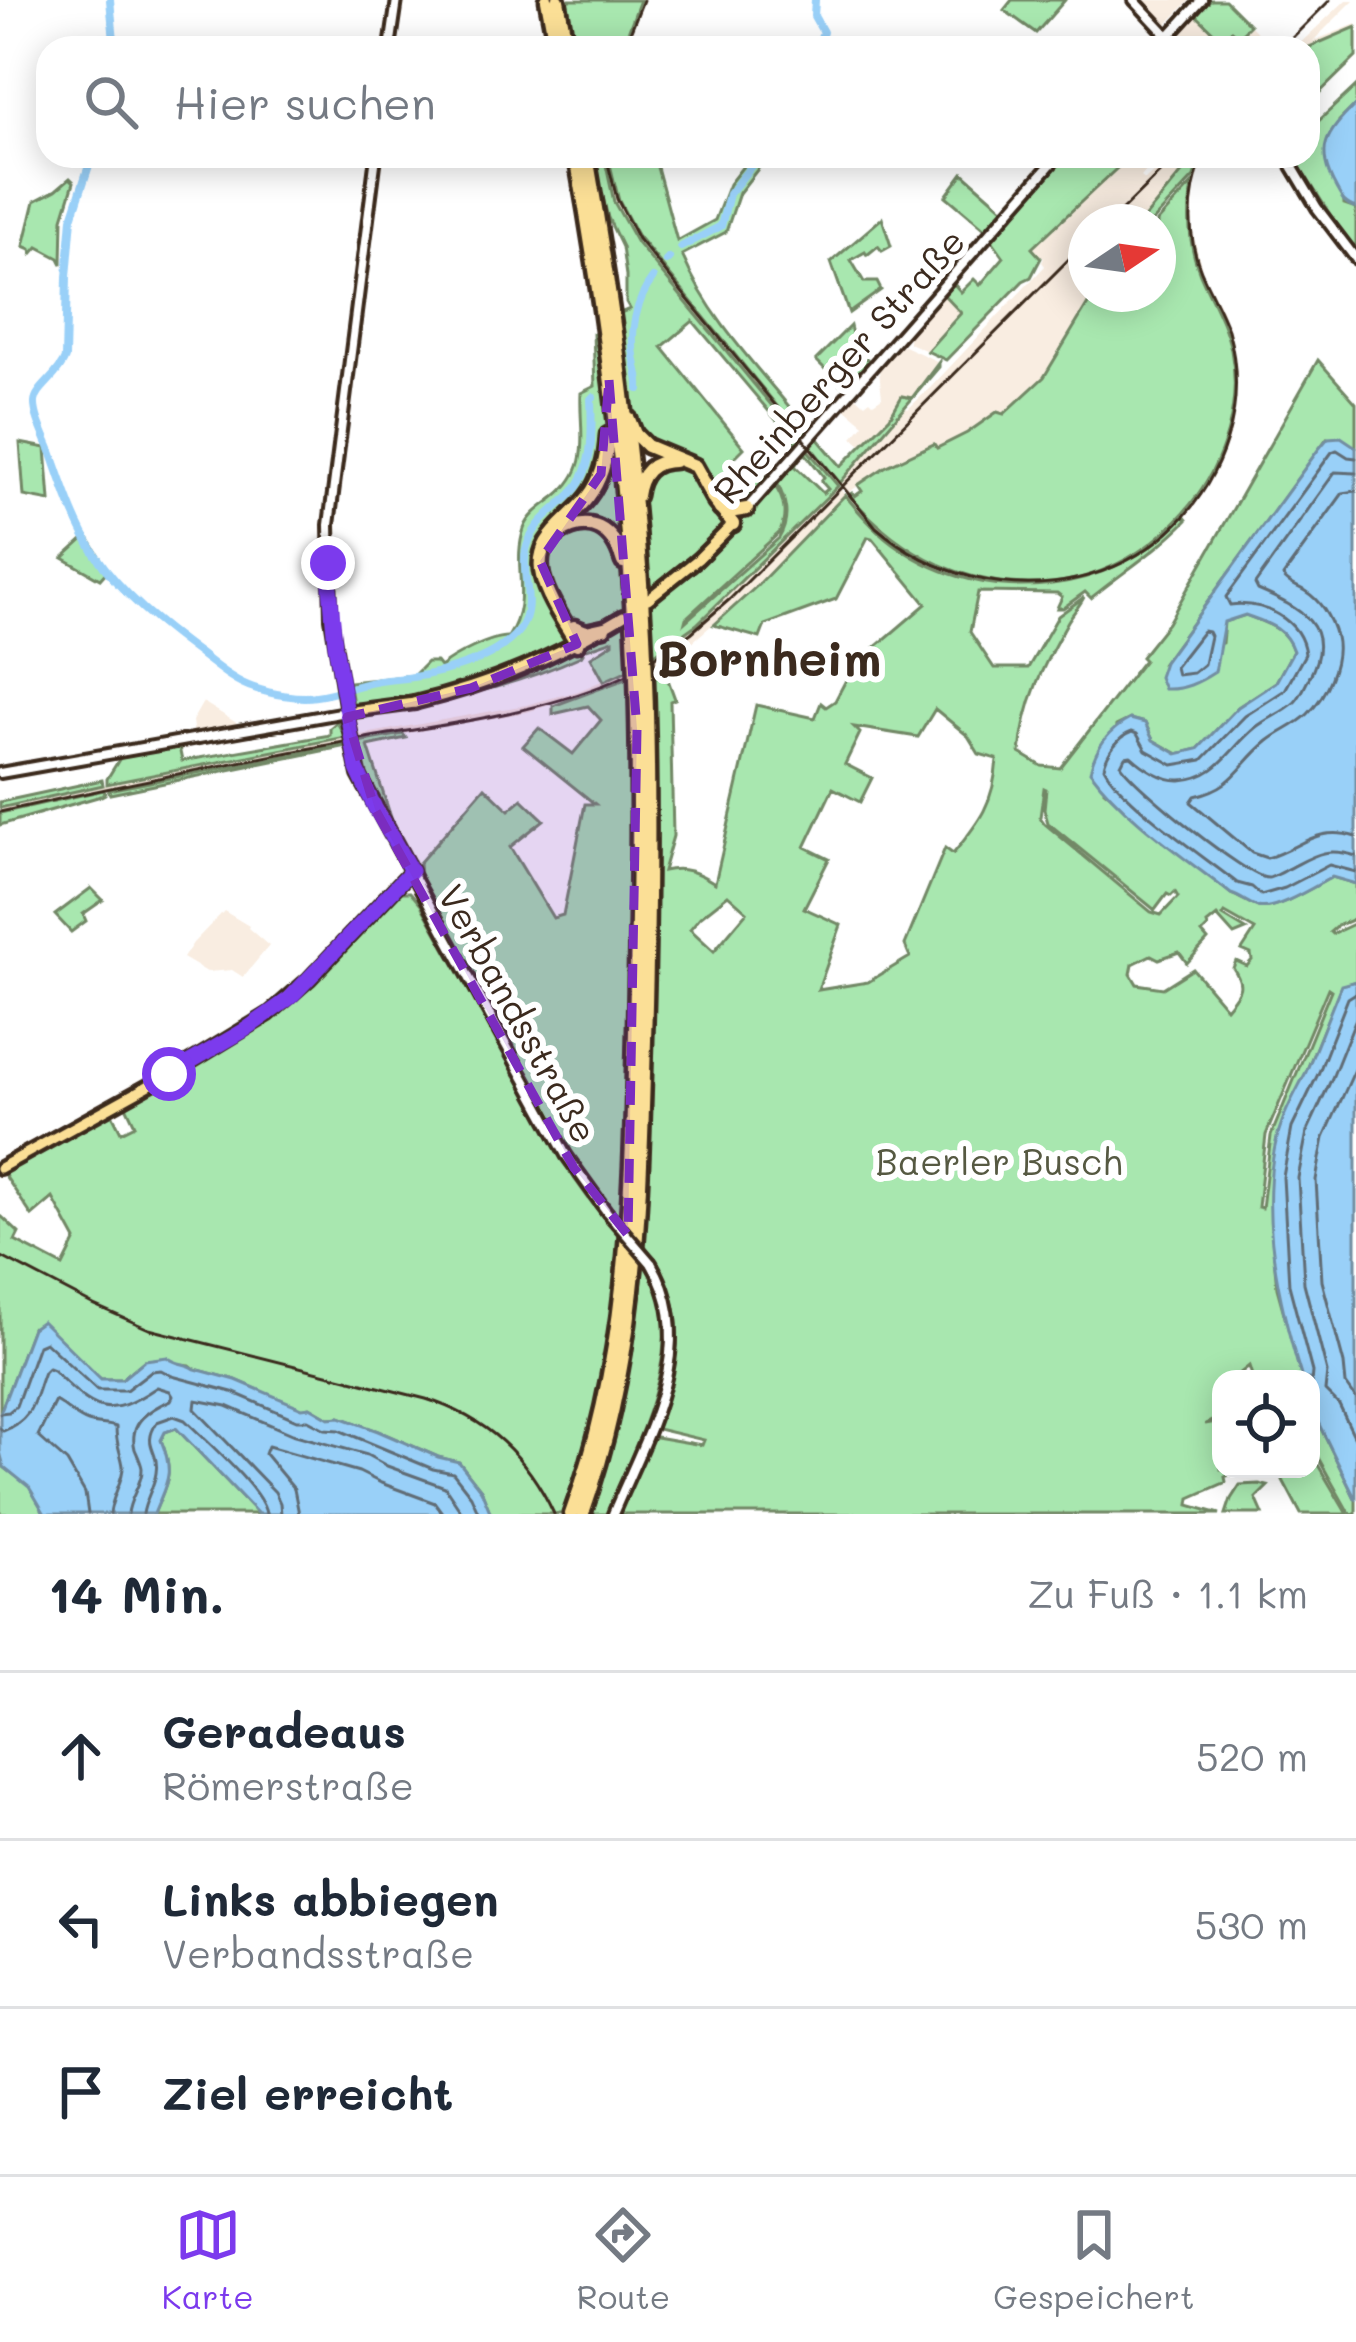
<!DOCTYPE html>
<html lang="de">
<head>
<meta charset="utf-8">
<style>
	body { margin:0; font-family:Mali,sans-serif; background:#f2f2f3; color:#1f2937 }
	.controls { position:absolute; right:36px; bottom:36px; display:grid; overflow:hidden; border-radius:24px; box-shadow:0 6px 30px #0003 }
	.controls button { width:108px; height:108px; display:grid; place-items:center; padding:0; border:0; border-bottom:3px solid #e0e1e3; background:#fff; color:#1f2937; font:60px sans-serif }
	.compass { position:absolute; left:1068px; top:204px; width:108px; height:108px; border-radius:50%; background:#fff; box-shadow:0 6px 30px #0003; rotate:77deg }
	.stop { position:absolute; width:36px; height:36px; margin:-27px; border:9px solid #7c3aed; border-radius:50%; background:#fff }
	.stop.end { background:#7c3aed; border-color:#fff; box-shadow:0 3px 12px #0008 }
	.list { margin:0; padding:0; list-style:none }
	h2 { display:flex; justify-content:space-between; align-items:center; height:156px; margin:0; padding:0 48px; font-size:51px }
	h2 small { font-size:39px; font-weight:400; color:#747a83 }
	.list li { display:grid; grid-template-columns:78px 1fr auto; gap:36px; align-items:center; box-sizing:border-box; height:168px; padding:0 48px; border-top:3px solid #e0e1e3 }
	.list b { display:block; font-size:45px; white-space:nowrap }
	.list p { margin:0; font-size:39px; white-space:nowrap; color:#747a83 }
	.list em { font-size:39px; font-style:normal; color:#747a83 }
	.icon { flex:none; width:66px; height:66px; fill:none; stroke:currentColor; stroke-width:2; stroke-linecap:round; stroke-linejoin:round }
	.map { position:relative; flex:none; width:1356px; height:1514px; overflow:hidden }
	.search { position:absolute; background:#fff; box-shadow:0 6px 30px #0003; left:36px; right:36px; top:36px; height:132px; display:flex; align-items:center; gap:30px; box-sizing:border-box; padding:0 42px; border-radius:36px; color:#747a83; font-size:45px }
	.sheet { height:660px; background:#fff }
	nav { display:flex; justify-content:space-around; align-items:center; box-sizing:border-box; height:168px; border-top:3px solid #e0e1e3; background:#fff; font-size:33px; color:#747a83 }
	nav a { display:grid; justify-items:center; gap:6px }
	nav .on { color:#7c3aed }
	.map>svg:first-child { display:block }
	.built { fill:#f9ede1 }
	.green { fill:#a8e7af; stroke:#728866; stroke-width:3; fill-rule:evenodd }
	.water { fill:#99d0f8; stroke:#738ea1; stroke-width:3 }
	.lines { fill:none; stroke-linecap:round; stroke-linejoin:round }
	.shore { stroke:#616c75; stroke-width:3 }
	.river { stroke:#99d0f8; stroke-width:8 }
	.secondary-casing { stroke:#3b2a1e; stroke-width:16 }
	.primary-casing { stroke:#3b2a1e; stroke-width:18 }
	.highway-casing { stroke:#3b2a1e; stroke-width:21 }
	.secondary { stroke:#fff; stroke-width:8 }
	.primary { stroke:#fbdf96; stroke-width:9 }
	.highway { stroke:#fbdf96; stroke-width:12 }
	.rail { stroke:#3b2a1e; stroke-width:3 }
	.secondary-bridge-casing { stroke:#3b2a1e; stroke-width:16; stroke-linecap:butt }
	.secondary-bridge { stroke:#fff; stroke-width:8 }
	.route { stroke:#7c3aed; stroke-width:15 }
	.marked { fill:#7b2cbf; fill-opacity:0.2; stroke:#7b2cbf; stroke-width:9; stroke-dasharray:24 15; stroke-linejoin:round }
	.labels { text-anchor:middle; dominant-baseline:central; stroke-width:12; stroke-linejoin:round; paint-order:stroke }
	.street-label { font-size:36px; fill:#3b2a1e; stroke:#fff }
	.park-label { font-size:36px; fill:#565942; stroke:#fff }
	.district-label { font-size:48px; font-weight:bold; fill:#3b2a1e; stroke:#fff }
</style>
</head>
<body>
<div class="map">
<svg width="1356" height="1514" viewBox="0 0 1356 1514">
	<rect width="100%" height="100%" fill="#fff"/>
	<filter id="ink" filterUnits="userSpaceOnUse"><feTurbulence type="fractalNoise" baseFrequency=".00833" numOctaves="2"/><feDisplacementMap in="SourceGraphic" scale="24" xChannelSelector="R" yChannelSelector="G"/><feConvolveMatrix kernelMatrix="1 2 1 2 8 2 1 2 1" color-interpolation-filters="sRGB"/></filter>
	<g filter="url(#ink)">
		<!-- built -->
		<g class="built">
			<polygon points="1140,0 1190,0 1166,25"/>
			<polygon points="1346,0 1354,0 1313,41 1356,24 1356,27 1307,48 1295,48"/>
			<polygon points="1196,15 1222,39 1232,30 1238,36 1250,25 1272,48 1186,48 1174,38"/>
			<polygon points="604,156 608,156 611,177 623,211 637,235 804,439 801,441 637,243 614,202"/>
			<polygon points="1129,156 1139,158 1159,156 1141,177 1145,180 1171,156 1196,156 1141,222 1086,222 1086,277 1082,282 1086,287 1086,294 1094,295 1041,381 1004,414 997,412 967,433 937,448 934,445 885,467 848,493 839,484 838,486 845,495 757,586 683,650 652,669 652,656 697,624 837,487 807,449 810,446 841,483 905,407 908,409 930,388 1045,266 1042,262 1044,258 1031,249"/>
			<polygon points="1201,156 1204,156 1194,190 1192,229 1203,274 1222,310 1231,339 1236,366 1236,400 1230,435 1215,471 1199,498 1177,525 1139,555 1106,572 1076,582 1043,586 1018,587 968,579 912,556 879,533 847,497 849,495 873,521 926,560 967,576 996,581 1031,584 1076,578 1106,569 1146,546 1175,522 1193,501 1213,470 1225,442 1233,403 1221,316 1198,268 1189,229 1192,184"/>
			<polygon points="943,294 961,313 952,326 927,351 909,343 909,335"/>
			<polygon points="904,346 939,362 912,398 901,396 890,417 862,445 853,437 864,424 845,408 856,396 865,404 870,400 873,403 882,397 879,370 898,347"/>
			<polygon points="628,670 628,678 607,687 527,712 192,771 0,813 0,808 200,764 526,705 578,691"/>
			<polygon points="203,702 243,727 194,735 192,721"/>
			<polygon points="224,911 249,926 248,928 269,946 243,977 232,970 207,972 183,958 193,943"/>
		</g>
		<!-- green -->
		<g class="green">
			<polygon points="564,0 640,0 622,48 573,48"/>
			<polygon points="1012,0 1065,0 1036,33 1004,10"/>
			<polygon points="1211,0 1225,0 1250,25 1238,37 1231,31 1222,40 1196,15"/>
			<polygon points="1356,27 1356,57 1308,104 1307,48"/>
			<polygon points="1356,86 1356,104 1339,121 1344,204 1356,208 1356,244 1352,249 1293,156 1308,156 1308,131"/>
			<polygon points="593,156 604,156 614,202 637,243 801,441 798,446 693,321 662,347 744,448 728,464 741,479 757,467 768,479 736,509 724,508 707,478 654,446 634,427 629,407 618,314 630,309 626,302 626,276 622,247 608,218"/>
			<path d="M608 156H654L677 241 715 220 729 184 751 156H768L739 193 726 232 682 255C711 323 765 375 810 432L804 439 637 235 619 201Z"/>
			<polygon points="1065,156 1130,156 1032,248 1041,258 1031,277 1023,281 946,360 927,351 961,313 943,294 953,283 961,292 974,279 980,285 1004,257 991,239"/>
			<polygon points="1196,156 1201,156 1194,177 1152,222 1141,222"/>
			<polygon points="963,173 1004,209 986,230 946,196"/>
			<polygon points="70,178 74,182 63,218 62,264 59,258 38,247 32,254 31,249 24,246 35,201 56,190"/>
			<path d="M1192 184C1188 215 1188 244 1200 274 1211 300 1225 322 1231 350 1253 461 1161 573 1050 583 969 590 901 555 849 495L852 493 855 496 862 491 858 485 885 467 934 444 937 448 967 433 997 412 1004 414 1044 377 1094 294H1158L1157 222Z"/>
			<polygon points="882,218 891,246 882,251 878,246 867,255 865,252 851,260 864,282 877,282 881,290 849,313 831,262"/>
			<polygon points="850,326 855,347 871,363 847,391 816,360"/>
			<path d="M593 334H596C602 379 618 439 595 481 580 507 556 532 538 556L571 640C510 681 429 695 357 705L353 703 349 682 414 675 427 662H436L440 667C453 656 492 636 508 637 533 599 511 567 524 529 529 514 545 505 556 496 593 466 579 434 581 393L595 386Z"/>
			<path d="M1318 360 1356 403V447L1327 438 1164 662 1222 643 1224 622 1246 615C1267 624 1285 627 1293 651L1276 682 1238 707 1198 749 1178 754 1153 740 1145 723 1130 719 1116 726 1104 790 1231 894C1240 897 1249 904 1258 907 1274 912 1317 885 1332 877L1356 884V918L1337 926 1330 932 1332 934 1356 923V981L1341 986 1308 1067 1272 1236 1277 1288 1302 1379H1253L1249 1366 1233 1379H1221V1391L1215 1397 1216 1419 1205 1424 1217 1422 1221 1440V1469H1227L1229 1475 1225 1477 1226 1482 1190 1498 1189 1505 1220 1514H618L650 1436 702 1445 704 1440 653 1428C682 1357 693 1309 643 1243L654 1025 652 669 669 659 667 677 675 699 670 701 673 836 663 871C684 866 697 872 715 883L756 705 815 718 821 703 826 707 835 701 846 680 870 672 863 660 866 655 926 604 872 538 868 537 836 599 765 625 760 638 714 625 757 586 845 495C861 515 877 533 898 547 986 609 1112 596 1184 516L1187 520C1158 550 1123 572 1091 598L1085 592 1063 608H1057L1062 597 1057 593 978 592 970 632 994 668H1028L1058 616 1084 597C1080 605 1073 613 1068 621 1044 663 1024 703 1020 753L1042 766 1060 768 1144 660 1141 657 1168 623ZM935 709 968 736 979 754 997 759C994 803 980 821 953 854L945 848 905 945 910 957 868 982 818 990 841 925 804 908 829 859 805 847 833 788 860 802 872 778 845 764 860 733 854 727 918 737ZM1044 788 1046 789 1044 809 1048 823 1155 910 1167 894 1171 896 1175 892 1178 897 1161 915 1151 912 1045 824 1040 817ZM728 895 747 912 714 951 690 929 700 917ZM1225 913 1255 930 1242 950 1251 954 1252 960 1247 966 1236 961 1233 968C1246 987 1239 992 1226 1008L1193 969 1163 988 1137 984 1131 974 1133 964 1151 955 1159 959 1179 952 1187 963 1208 940 1202 933 1208 927 1207 924 1217 916 1234 935 1246 930 1223 916ZM1328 988 1331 990 1271 1136 1262 1208 1258 1207 1266 1135Z"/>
			<polygon points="939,362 939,367 840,483 810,446 817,438 841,466 890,417 902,396 912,398"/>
			<polygon points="20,443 46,448 50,501 24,496"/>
			<polygon points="611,444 621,547 601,525 551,537 588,501"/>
			<path d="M806 448 838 486 697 624 652 656 650 602 712 551 774 485C785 499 787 516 780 532L686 618 685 622 779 538C791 518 786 500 776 481L794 460 798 461 795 466 823 493 828 489 821 481 824 477 806 454 799 458Z"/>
			<path d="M676 464C696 473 712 506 722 526L674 571 649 588 641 503 642 486 650 470Z"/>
			<path d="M570 529 603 532 619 554 624 609 594 628 577 627C554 599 531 553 570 529Z"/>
			<polygon points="87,536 108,570 100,579 63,558"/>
			<polygon points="625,621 628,670 604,681 591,657 613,643 613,640 587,649 585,645"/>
			<path d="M578 648 583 653 581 656C544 673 508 685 468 694V692L500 683Z"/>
			<path d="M628 678 631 859 622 1226C612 1212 599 1197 590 1181 528 1083 476 979 420 877L419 863 485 787 509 810 522 799 544 820 510 847 553 918 563 915 585 804H595L523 746 539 728 573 754 601 720 588 706 553 714V706Z"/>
			<polygon points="337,722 345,737 107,784 107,779 120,758 179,747 182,761 330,735 330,728"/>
			<polygon points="403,734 406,738 368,746 394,827 411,859 415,861 412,861 370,783 358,742"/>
			<polygon points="346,744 347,746 110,794 108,790"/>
			<polygon points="102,780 103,785 0,808 0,802"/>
			<polygon points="104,790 105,794 101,796 0,825 0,813"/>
			<polygon points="91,888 103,900 83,914 86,921 71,932 55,915"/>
			<path d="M402 892H410L421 905 574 1178C588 1197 601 1220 622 1229L614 1307 595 1418 562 1514H491L481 1490 459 1462 438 1457 378 1431 340 1417 329 1418 310 1407 302 1409 236 1380 195 1369 190 1365 145 1360 122 1379H101L32 1328 0 1413V1215L19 1233 15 1241 63 1266 76 1240 53 1198 32 1216 2 1171 110 1110 121 1132 135 1125 124 1102 165 1080 168 1085 184 1077 182 1070 270 1018 299 994 351 939Z"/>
			<path d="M644 1263C696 1335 636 1442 607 1514H590C618 1432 635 1349 644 1263Z"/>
			<polygon points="1311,1408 1356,1500 1356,1514 1349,1513 1311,1445"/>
			<path d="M176 1428 258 1514H154C167 1482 175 1474 161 1440L165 1432Z"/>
			<polygon points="0,1452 4,1467 29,1486 45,1514 0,1514"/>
			<polygon points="1311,1453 1347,1514 1301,1514 1277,1469 1311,1469"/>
			<polygon points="1259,1484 1268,1486 1256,1498 1263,1514 1226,1514 1231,1499 1240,1485"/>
		</g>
		<!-- water -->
		<g class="water">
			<path d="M1356 104V208C1344 204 1342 199 1336 188 1314 149 1326 134 1356 104Z"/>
			<path d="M1341 437 1356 447V884L1332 877C1317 885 1274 912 1258 907 1249 904 1241 897 1231 894 1183 856 1126 820 1090 771 1096 747 1108 730 1130 719L1145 723 1153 740 1177 754 1198 749 1238 707 1276 682 1293 651C1285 627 1267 623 1245 615L1224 622 1215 672C1198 683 1184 690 1164 689L1159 677 1164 662 1318 450 1328 438Z"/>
			<path d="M1356 981V1500L1311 1408V1379H1302C1279 1305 1254 1198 1282 1122 1288 1105 1298 1088 1306 1072 1318 1043 1329 1014 1341 985Z"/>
			<path d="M42 1321 101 1379H122L145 1360 167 1357C178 1366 186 1362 195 1369L236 1380 302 1408 310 1407 329 1418 340 1417 378 1431 438 1457 459 1462 481 1490 491 1514H258L176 1428 165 1432 161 1440C175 1475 167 1481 154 1514H45L29 1487 4 1467 0 1452V1413L32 1328Z"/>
		</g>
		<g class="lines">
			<!-- shore -->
			<g class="shore">
				<path d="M1356 458 1348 457 1337 450 1332 452 1226 597 1230 605C1263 601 1301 619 1305 654L1285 690 1245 716 1202 760 1173 765 1146 750 1137 734 1132 732C1118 737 1107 753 1104 767 1123 803 1202 855 1237 883L1252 887 1261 895 1285 888 1329 865 1356 872"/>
				<path d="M1356 473 1335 472 1255 584 1258 590C1300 608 1337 626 1309 678 1305 686 1301 696 1295 702 1283 713 1267 718 1255 728 1229 749 1218 778 1181 780 1163 781 1143 767 1131 756L1125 757 1121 765C1133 785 1247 878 1268 878 1271 878 1283 872 1286 870 1314 856 1324 846 1356 856"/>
				<path d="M1356 491 1343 493 1283 576C1289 585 1296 585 1305 591 1321 601 1331 619 1336 637 1342 662 1325 697 1308 714 1296 726 1280 731 1268 741 1238 765 1237 786 1195 796L1191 802 1252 853 1267 858C1302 847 1317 825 1356 837"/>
				<polygon points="1203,631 1208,632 1210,636 1204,664 1193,673 1177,675 1175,667"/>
				<polyline points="1356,1018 1332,1078 1307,1132 1298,1178 1304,1283 1327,1372 1325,1391 1339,1405 1356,1440"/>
				<polyline points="1356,1067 1324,1138 1316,1180 1322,1281 1344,1364 1346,1384 1356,1398"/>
				<polyline points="1311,1383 1312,1372 1289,1285 1283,1177 1292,1128 1319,1072 1348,998 1356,993"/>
				<polyline points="0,1413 9,1412 16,1406 38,1345 45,1342 97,1390 126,1390 151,1371 161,1370 172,1376 232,1392 297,1420 308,1420 325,1429 339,1430 433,1469 453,1473 471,1496 479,1514"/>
				<path d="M0 1428 3 1431C34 1419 33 1401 44 1372L48 1368 53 1370C94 1410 105 1422 157 1387L170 1391 173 1396 171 1400C150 1409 128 1422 135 1449 137 1454 141 1462 142 1468 143 1483 129 1498 128 1514"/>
				<path d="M88 1514 85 1493 67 1462 38 1436 55 1401C66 1407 75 1418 88 1422 98 1425 107 1424 116 1427 116 1446 121 1452 123 1466 124 1479 111 1498 110 1514"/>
				<path d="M143 1514C145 1500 154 1487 156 1473 160 1449 141 1447 157 1422L174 1416 185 1420C204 1439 263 1490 266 1514"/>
				<polyline points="281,1514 280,1503 275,1492 195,1409 196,1400 227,1406 292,1434 367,1455 387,1466 445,1487 463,1514"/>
				<polyline points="299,1514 294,1489 265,1454 268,1446 359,1472 381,1483 435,1503 443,1514"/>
			</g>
			<!-- river -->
			<g class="river">
				<polyline points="110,0 114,40"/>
				<polyline points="815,0 814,16 823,32 817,48"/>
				<path d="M92 156 72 218 67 277 65 358C59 376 36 388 35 402 34 417 47 440 52 454 64 488 75 523 95 554 121 594 162 626 200 654 216 666 234 682 254 688 271 694 299 699 316 696 341 693 362 682 387 680 428 677 494 664 520 629 539 602 516 570 529 541 538 520 555 510 571 494 595 469 592 431 591 399L593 397"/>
				<polyline points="681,247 721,226 729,194 759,156"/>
				<polyline points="666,261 669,258"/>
				<path d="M639 389C640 379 637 372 635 361 629 333 636 300 653 278"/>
			</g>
			<defs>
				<g id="secondary">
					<polyline points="1134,0 1179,48"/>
					<polyline points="390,48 397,0"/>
					<polyline points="1158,48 1202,0"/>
					<polyline points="1286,156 1317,208 1356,259"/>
					<polyline points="746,510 1058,156"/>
					<polyline points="0,773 346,712 331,618 329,525 376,156"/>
					<polyline points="411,871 566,1155 607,1212"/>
					<path d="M613 1514C646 1435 701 1345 651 1263"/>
				</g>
				<g id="primary">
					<polyline points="648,599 698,559 733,524"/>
					<path d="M414 703C494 684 553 658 623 616"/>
					<polyline points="0,1168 182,1067 269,1014 309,979 411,871 359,775 346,712 415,703"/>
				</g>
				<g id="highway">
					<polyline points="547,0 556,48"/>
					<polyline points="558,0 567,48"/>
					<polyline points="629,419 635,434 647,446 695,466 715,502 733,524"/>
					<path d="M637 496C640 474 651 461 674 461"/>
					<polyline points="720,509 729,512 747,509"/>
					<path d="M558 534C590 514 613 528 623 562"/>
					<polyline points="574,627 586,632 604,628"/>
					<path d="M577 644C565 623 548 600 542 576 533 538 568 523 588 497 602 479 607 457 608 435"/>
					<path d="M571 1514C629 1358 631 1195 635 1031 637 914 640 796 636 678 629 504 607 328 576 156"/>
					<path d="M583 1514C639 1356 640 1206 645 1040 649 905 651 768 644 633 636 474 615 313 587 156"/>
				</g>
			</defs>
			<!-- secondary casing -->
			<use href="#secondary" class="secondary-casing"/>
			<!-- primary casing -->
			<use href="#primary" class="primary-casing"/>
			<!-- highway casing -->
			<use href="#highway" class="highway-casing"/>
			<!-- secondary -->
			<use href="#secondary" class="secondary"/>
			<!-- primary -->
			<use href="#primary" class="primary"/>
			<!-- highway -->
			<use href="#highway" class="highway"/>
			<!-- rail -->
			<g class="rail">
				<polyline points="624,48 643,0"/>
				<polyline points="1282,48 1330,0"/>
				<path d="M606 156 617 199 638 239 876 527C993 628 1179 593 1227 439 1238 404 1238 366 1228 330 1222 313 1213 297 1205 280 1186 241 1187 197 1203 156"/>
				<polyline points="1110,222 1177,156"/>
				<polyline points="652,659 691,633 730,599 1086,242"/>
				<path d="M0 812C120 785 239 761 360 739 450 723 543 714 627 675"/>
				<path d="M0 1256 94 1305 149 1329 426 1399C487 1418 527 1456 554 1514"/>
			</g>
			<defs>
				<polyline id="secondary-bridge" points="607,1212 651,1263"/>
			</defs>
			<!-- secondary-bridge casing -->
			<use href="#secondary-bridge" class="secondary-bridge-casing"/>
			<!-- secondary-bridge -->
			<use href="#secondary-bridge" class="secondary-bridge"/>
		</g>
	</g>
	<g class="lines" filter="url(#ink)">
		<!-- route -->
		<polyline class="route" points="169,1074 245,1030 290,998 411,871 375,808 357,769 335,645 328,563"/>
	</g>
	<!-- marked area -->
	<path class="marked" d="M609 380 637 729 628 1235 574 1168 375 809 347 717 471 688 577 644 540 561 601 474Z"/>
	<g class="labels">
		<!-- street labels -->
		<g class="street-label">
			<text transform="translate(838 365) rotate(-48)">Rheinberger Straße</text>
			<text transform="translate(519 1013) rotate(61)">Verbandsstraße</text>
		</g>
		<!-- park labels -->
		<g class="park-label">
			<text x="999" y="1160">Baerler Busch</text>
		</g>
		<!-- district labels -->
		<g class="district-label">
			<text x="769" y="657">Bornheim</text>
		</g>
	</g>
</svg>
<div class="controls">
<button><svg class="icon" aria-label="locate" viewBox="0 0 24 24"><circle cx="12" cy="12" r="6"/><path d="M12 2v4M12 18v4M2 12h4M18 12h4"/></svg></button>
</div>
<svg class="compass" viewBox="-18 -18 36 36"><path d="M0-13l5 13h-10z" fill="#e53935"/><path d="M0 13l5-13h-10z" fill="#747a83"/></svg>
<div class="stop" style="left:169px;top:1074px"></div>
<div class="stop end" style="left:328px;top:563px"></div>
<div class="search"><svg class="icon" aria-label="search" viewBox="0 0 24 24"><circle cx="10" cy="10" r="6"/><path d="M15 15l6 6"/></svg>Hier suchen</div>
</div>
<section class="sheet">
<h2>14 Min.<small>Zu Fuß · 1.1 km</small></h2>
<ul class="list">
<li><svg class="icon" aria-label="ahead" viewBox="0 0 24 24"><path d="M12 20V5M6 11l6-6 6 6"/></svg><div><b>Geradeaus</b><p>Römerstraße</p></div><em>520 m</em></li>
<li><svg class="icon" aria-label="left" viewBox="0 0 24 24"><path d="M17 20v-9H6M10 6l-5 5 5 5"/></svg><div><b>Links abbiegen</b><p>Verbandsstraße</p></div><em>530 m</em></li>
<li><svg class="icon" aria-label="arrive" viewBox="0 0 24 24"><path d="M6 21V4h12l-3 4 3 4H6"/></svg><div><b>Ziel erreicht</b></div></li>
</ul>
</section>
<nav>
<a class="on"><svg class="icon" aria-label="map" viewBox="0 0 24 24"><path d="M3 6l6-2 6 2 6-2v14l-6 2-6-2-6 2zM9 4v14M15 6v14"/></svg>Karte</a>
<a><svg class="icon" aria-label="directions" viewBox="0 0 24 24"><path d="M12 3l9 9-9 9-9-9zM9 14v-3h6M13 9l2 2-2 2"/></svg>Route</a>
<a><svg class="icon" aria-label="saved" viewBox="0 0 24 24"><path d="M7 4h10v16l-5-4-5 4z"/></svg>Gespeichert</a>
</nav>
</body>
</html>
